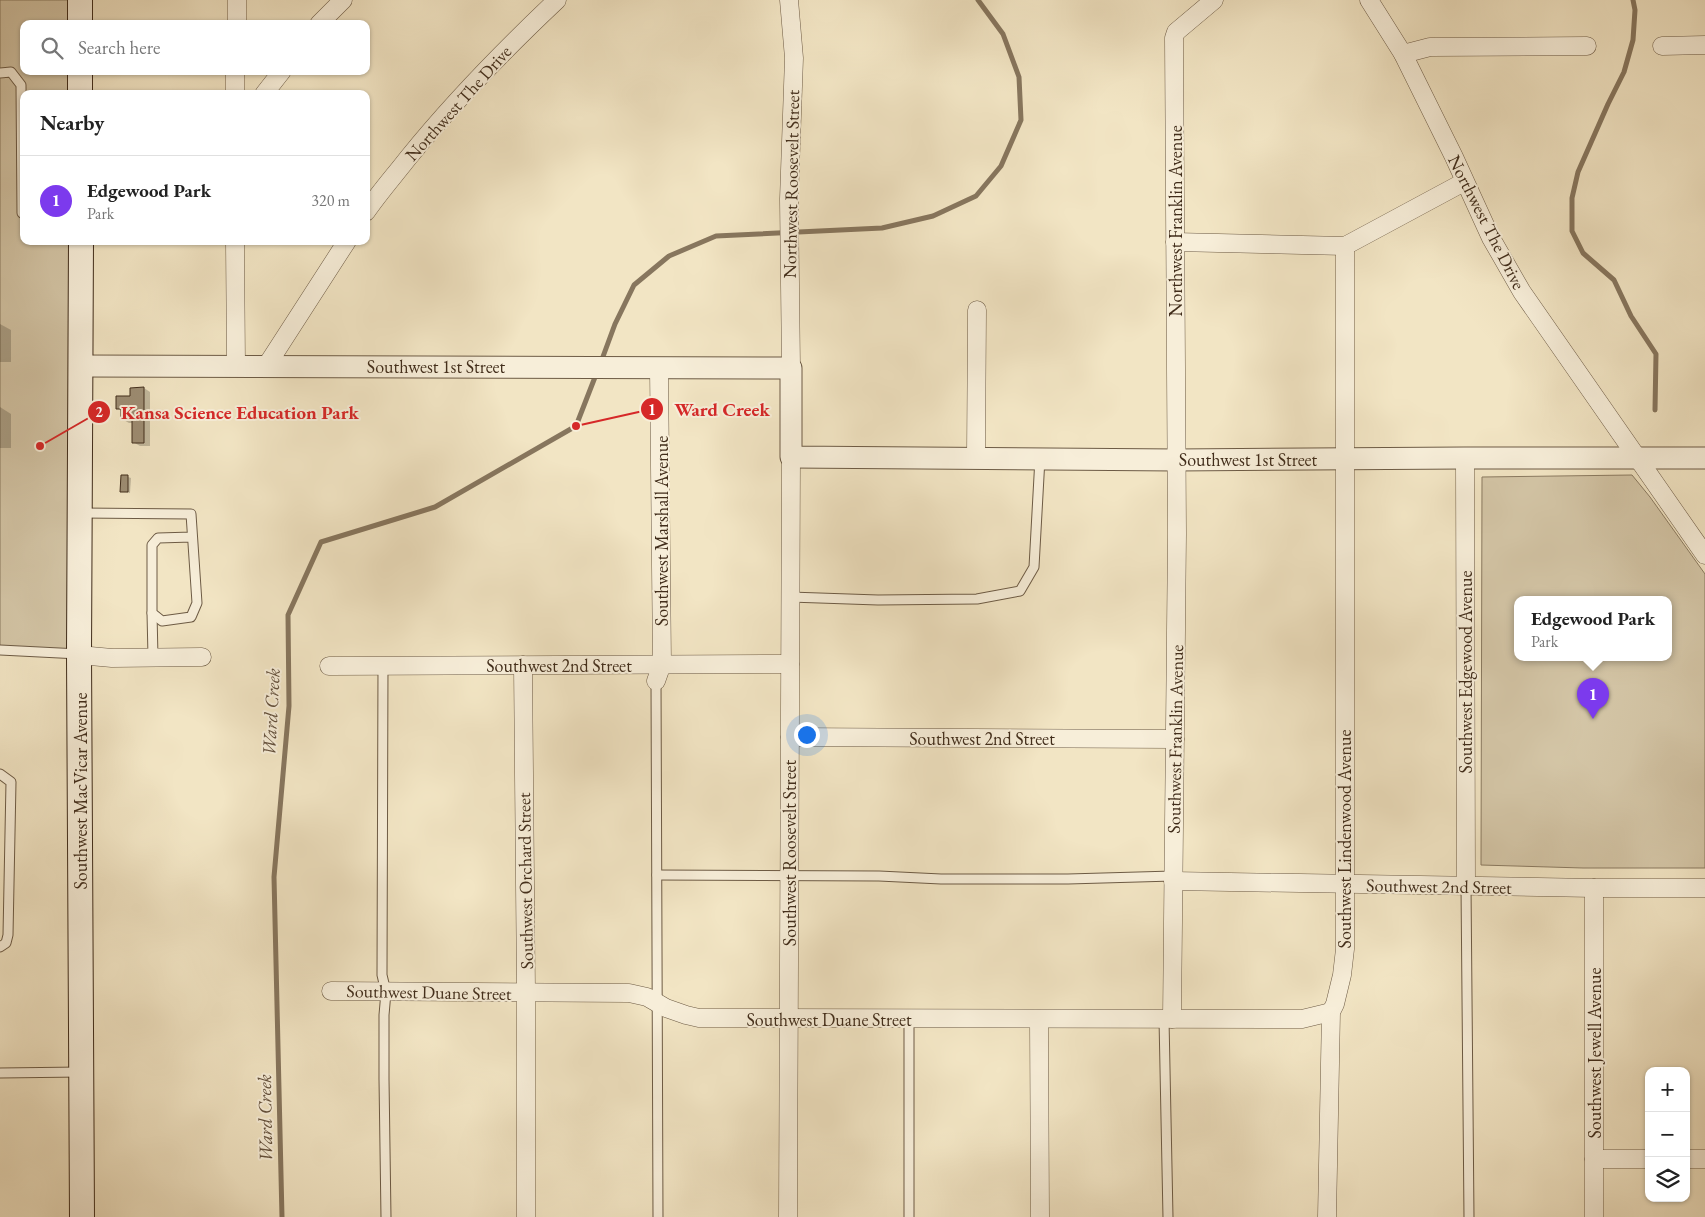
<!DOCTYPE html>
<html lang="en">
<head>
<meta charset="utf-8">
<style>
	body { margin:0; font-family:"EB Garamond",serif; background:#f2f2f2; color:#222 }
	.controls { position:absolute; right:15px; bottom:15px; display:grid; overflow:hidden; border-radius:10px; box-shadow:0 1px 4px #0004 }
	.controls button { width:45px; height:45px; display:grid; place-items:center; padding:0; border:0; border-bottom:1px solid #e0e0e0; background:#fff; color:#222; font:25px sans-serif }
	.you { position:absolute; left:806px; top:734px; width:18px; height:18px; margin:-12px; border:4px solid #fff; border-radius:50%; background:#1a73e8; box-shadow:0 0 0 8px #1a73e833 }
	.badge { display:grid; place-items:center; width:32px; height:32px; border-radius:50%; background:#7c3aed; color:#fff; font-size:16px; font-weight:700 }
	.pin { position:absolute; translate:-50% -41px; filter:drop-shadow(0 1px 2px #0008) }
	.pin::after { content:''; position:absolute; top:26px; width:18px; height:15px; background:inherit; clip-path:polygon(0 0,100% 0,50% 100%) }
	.popup { position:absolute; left:1514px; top:596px; width:158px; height:65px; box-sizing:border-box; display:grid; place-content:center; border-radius:10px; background:#fff; filter:drop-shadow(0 1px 4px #0005); font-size:16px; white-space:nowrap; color:#767676 }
	.popup b { font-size:19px; color:#222 }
	.popup::after { content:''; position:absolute; left:50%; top:100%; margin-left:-10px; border:10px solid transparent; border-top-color:#fff }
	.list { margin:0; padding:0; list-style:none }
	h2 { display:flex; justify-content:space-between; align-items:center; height:65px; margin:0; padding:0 20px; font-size:21px }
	h2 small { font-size:16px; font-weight:400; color:#767676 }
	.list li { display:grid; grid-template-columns:32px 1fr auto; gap:15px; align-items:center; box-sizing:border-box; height:90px; padding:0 20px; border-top:1px solid #e0e0e0 }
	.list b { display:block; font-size:19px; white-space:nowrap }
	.list p { margin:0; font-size:16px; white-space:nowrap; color:#767676 }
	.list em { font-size:16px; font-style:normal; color:#767676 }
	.icon { flex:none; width:28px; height:28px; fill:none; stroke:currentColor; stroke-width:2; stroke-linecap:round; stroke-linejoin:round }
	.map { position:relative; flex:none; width:1705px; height:1217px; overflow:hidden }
	.search { position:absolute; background:#fff; box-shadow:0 1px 4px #0004; left:20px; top:20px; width:350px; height:55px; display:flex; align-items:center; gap:12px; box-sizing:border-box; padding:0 18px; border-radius:10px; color:#767676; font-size:19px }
	.panel { position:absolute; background:#fff; box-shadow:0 1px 4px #0004; left:20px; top:90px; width:350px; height:155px; border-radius:10px }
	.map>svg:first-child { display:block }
	.green { fill:#d4c6a7; stroke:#8a7a61; fill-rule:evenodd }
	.shadow { fill:#0003 }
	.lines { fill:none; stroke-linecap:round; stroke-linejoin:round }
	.stream { stroke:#87765e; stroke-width:5 }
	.building { fill:#9d8d73; stroke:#412d1b }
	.service-casing { stroke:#6d5b45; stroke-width:11 }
	.minor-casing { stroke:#6d5b45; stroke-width:19 }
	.tertiary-casing { stroke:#6d5b45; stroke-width:23 }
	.secondary-casing { stroke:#412d1b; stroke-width:26 }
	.service { stroke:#f7eed9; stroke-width:9 }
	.minor { stroke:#f7eed9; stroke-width:18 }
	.tertiary { stroke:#f7eed9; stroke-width:21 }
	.secondary { stroke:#f7eed9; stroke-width:24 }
	.labels { text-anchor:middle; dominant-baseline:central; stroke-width:4; stroke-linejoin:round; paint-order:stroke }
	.street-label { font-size:18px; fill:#412d1b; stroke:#f7eed9 }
	.water-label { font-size:19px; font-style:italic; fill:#64513d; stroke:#f7eed9 }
	.leader { fill:none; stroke:#d62828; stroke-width:2 }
	.callout-dot { fill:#d62828; stroke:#f7eed9; stroke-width:2 }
	.mark-label { font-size:15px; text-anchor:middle; font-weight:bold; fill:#fff }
	.callout-label { font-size:19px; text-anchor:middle; font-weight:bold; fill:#d62828; stroke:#f7eed9; stroke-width:4; stroke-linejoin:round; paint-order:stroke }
</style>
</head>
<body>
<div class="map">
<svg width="1705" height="1217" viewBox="0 0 1705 1217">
	<rect width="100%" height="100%" fill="#f2e5c4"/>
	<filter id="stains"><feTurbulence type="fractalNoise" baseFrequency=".004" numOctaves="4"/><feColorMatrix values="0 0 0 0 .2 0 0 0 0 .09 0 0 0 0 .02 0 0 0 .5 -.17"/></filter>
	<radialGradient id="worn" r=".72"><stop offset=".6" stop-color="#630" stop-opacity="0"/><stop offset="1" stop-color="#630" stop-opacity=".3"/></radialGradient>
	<!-- green -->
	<g class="green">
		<polygon points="0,0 79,0 79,24 24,24 24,71 79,71 79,94 24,94 24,241 79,241 79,655 0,650"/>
		<path d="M1632 475 1650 497 1705 574V868H1583L1481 865 1482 477ZM1518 600H1668V658H1518Z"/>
	</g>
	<!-- shadow -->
	<g class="shadow">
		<polygon points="0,324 11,330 11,362 0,362"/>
		<polygon points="144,388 150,392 150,446 140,446 133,442 133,423 129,423 122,419 123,412 117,408"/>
		<polygon points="0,407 11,414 11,448 0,448"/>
		<polygon points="128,477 131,478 130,493 121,491"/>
	</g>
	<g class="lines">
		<!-- stream -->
		<g class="stream">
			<polyline points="1633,0 1635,10 1633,40 1624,72 1608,104 1578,172 1572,198 1572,231 1583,253 1614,280 1631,316 1656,354 1655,410"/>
			<polyline points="601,362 615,324 634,285 669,256 716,236 882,228 933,216 976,196 1001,166 1021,120 1019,77 1003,34 978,0"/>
			<polyline points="282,1217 274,877 289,706 288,615 321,542 435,507 576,426 597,372"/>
		</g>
	</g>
	<!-- building -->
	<g class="building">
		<polygon points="144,387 144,443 132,443 132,420 121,420 121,409 116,409 116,396 130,396 130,388"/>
		<polygon points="121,475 128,475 128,492 120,492"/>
	</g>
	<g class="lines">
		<defs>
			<g id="service">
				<polyline points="0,73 11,72 21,85 22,213"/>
				<polyline points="81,513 191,514 197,603 191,617 162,621 152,613 152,545 158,538 192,537"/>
				<polyline points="790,597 878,600 977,599 1020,591 1034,567 1040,458"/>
				<polyline points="152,613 153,657"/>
				<polyline points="0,650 79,654"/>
				<polyline points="383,666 382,975 386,992 384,1015 384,1079 386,1217"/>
				<polyline points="656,681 658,1217"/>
				<polyline points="0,774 11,782 8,935 6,943 0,947"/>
				<polyline points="657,875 879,876 941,879 1068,879 1173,876"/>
				<polyline points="1466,886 1469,1217"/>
				<polyline points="909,1019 909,1217"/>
				<polyline points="1164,1019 1168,1217"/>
				<polyline points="0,1073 81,1072"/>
			</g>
			<g id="minor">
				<polyline points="789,0 794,58 789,199 791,368"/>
				<polyline points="1369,0 1403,54 1454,157 1491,238 1522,292 1705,555"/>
				<polyline points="237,24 237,0"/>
				<polyline points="319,24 343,0"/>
				<polyline points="1662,46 1705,45"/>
				<polyline points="1403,54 1430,47 1587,46"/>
				<polyline points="235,94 235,71"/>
				<polyline points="264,94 282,71"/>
				<path d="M366 212C379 193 394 176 408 158 454 101 504 50 557 0"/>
				<polyline points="235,241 236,365"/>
				<polyline points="1175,242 1345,246 1464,182"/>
				<polyline points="267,365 347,241"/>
				<polyline points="976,457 977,310"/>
				<polyline points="1465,458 1466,886"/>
				<polyline points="79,655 112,658 202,657"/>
				<polyline points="523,665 526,992 526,1217"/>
				<polyline points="329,666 790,664"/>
				<polyline points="656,681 662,664 659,368"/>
				<polyline points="790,737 1175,739"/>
				<polyline points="1173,881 1594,888 1705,888"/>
				<polyline points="331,991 629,993 647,997 666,1008 686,1015 699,1018 1302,1019 1331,1012"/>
				<polyline points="1039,1019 1040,1217"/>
				<polyline points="1172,1019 1177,534 1174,38 1176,32 1214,0"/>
				<polyline points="1594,1159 1649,1159"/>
				<polyline points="1686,1159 1705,1159"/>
				<polyline points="788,1217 791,457"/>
				<polyline points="1327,1217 1331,1012 1335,1004 1342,975 1345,949 1345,246"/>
				<polyline points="1594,1217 1594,888"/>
			</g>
			<polyline id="tertiary" points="81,366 791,368 791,457 1176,460 1465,458 1705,458"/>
			<g id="secondary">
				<polyline points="80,0 80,24"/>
				<polyline points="80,71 80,94"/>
				<polyline points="81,241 79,655 82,1217"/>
			</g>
		</defs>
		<!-- service casing -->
		<use href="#service" class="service-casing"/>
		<!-- minor casing -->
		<use href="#minor" class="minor-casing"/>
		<!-- tertiary casing -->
		<use href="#tertiary" class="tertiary-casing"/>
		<!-- secondary casing -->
		<use href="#secondary" class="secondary-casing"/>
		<!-- service -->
		<use href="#service" class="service"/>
		<!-- minor -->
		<use href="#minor" class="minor"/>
		<!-- tertiary -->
		<use href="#tertiary" class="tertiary"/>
		<!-- secondary -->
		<use href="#secondary" class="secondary"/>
	</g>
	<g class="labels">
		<!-- street labels -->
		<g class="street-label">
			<text transform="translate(458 103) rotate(-48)">Northwest The Drive</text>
			<text transform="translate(791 184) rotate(-89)">Northwest Roosevelt Street</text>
			<text transform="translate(1175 221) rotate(-90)">Northwest Franklin Avenue</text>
			<text transform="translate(1487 222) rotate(63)">Northwest The Drive</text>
			<text x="436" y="366">Southwest 1st Street</text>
			<text x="1248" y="459">Southwest 1st Street</text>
			<text transform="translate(661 531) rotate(-90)">Southwest Marshall Avenue</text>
			<text x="559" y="665">Southwest 2nd Street</text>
			<text transform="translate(1465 672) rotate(-90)">Southwest Edgewood Avenue</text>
			<text x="982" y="738">Southwest 2nd Street</text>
			<text transform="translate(1175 739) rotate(-89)">Southwest Franklin Avenue</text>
			<text transform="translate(80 791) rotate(-90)">Southwest MacVicar Avenue</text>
			<text transform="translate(1344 839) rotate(-90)">Southwest Lindenwood Avenue</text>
			<text transform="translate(789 853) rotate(-90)">Southwest Roosevelt Street</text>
			<text transform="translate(525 881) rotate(-91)">Southwest Orchard Street</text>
			<text transform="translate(1439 886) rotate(1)">Southwest 2nd Street</text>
			<text transform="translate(429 992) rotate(1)">Southwest Duane Street</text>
			<text x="829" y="1019">Southwest Duane Street</text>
			<text transform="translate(1594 1053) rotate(-90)">Southwest Jewell Avenue</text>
		</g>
		<!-- water labels -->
		<g class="water-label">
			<text transform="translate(271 712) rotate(-87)">Ward Creek</text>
			<text transform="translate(265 1118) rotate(-91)">Ward Creek</text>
		</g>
	</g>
	<!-- callouts -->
	<path class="leader" d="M576 426L652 409M40 446L99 412"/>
	<g class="callout-dot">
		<circle cx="576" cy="426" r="5"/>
		<circle cx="40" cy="446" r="5"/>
		<circle cx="652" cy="409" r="12"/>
		<circle cx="99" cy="412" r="12"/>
	</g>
	<g class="mark-label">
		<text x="652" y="415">1</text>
		<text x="99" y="417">2</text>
	</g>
	<g class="callout-label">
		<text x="722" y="416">Ward Creek</text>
		<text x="240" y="419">Kansa Science Education Park</text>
	</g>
	<rect width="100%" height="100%" filter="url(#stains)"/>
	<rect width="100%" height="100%" fill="url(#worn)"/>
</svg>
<div class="controls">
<button>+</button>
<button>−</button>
<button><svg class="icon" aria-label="layers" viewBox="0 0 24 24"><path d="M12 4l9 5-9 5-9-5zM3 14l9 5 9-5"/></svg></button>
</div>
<div class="you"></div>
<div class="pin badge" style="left:1593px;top:719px">1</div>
<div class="popup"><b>Edgewood Park</b>Park</div>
<div class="search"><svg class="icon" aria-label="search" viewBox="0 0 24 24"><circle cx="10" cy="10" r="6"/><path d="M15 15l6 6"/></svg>Search here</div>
<section class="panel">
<h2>Nearby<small></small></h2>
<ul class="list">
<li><span class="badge">1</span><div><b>Edgewood Park</b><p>Park</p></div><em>320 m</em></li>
</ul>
</section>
</div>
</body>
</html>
